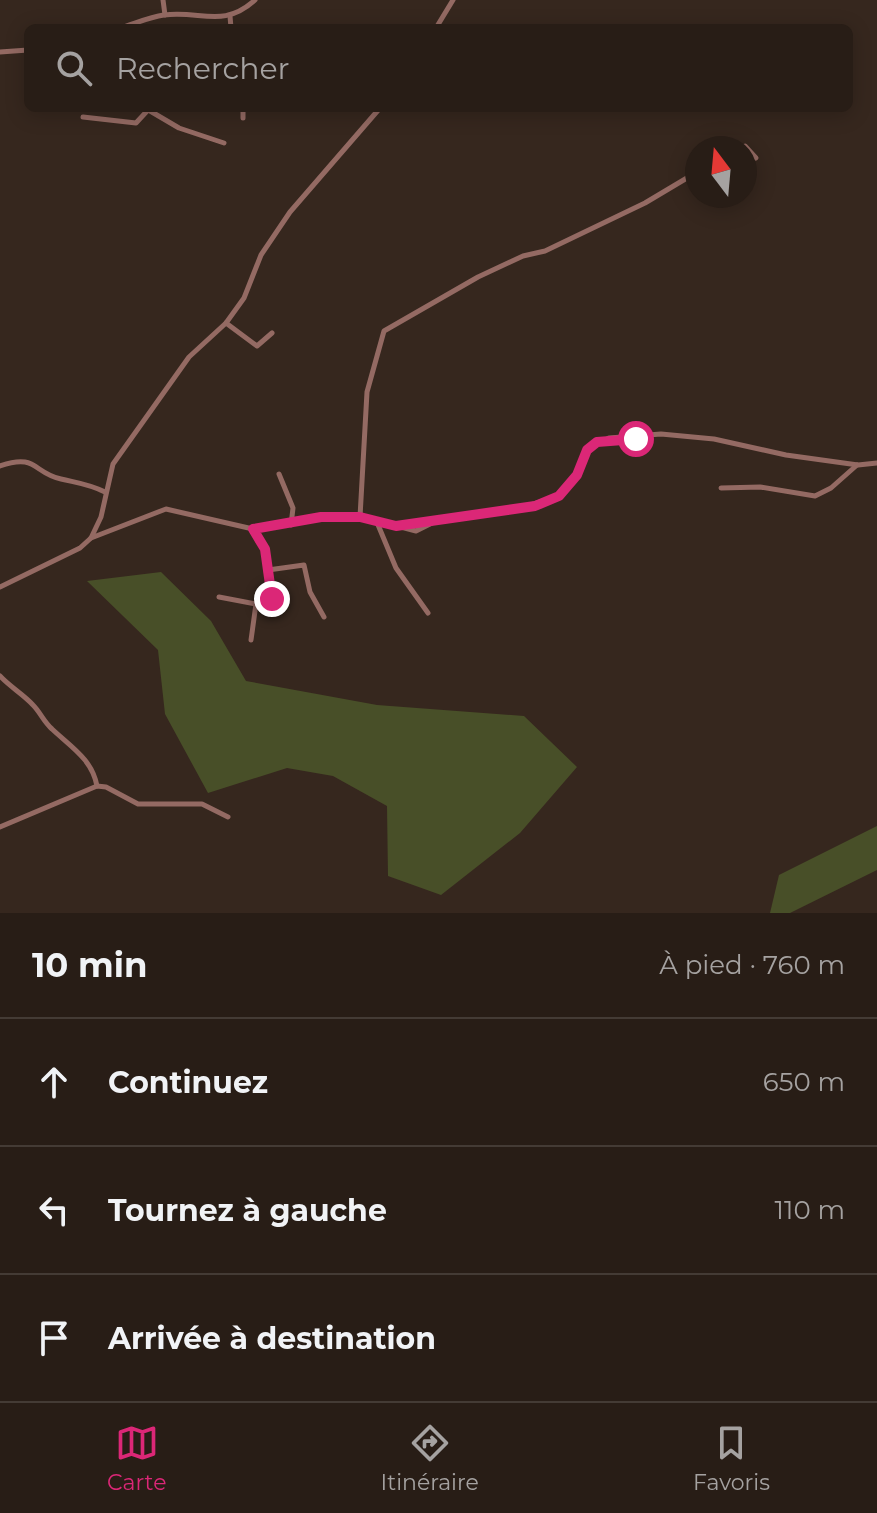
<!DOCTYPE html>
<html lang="fr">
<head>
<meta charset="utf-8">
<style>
	body { margin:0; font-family:Montserrat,sans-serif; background:#30261f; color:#f1f3f6 }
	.compass { position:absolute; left:685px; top:136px; width:72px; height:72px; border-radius:50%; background:#281d16; box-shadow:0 4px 20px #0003; rotate:344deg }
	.stop { position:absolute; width:24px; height:24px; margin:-18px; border:6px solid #db2777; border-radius:50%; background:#fff }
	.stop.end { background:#db2777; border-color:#fff; box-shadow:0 2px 8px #0008 }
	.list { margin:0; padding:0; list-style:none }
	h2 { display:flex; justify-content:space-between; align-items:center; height:104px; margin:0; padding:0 32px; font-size:34px }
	h2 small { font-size:26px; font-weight:400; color:#a5a2a1 }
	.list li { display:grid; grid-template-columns:52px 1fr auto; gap:24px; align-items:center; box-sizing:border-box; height:128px; padding:0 32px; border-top:2px solid #443b35 }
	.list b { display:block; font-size:30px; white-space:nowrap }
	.list em { font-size:26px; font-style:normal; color:#a5a2a1 }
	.icon { flex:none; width:44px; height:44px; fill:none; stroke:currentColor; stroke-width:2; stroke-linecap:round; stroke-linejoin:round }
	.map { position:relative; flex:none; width:877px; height:913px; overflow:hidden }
	.search { position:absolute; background:#281d16; box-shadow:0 4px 20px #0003; left:24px; right:24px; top:24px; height:88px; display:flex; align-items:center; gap:20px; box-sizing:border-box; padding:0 28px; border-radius:12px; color:#a5a2a1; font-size:30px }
	.sheet { height:488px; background:#281d16 }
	nav { display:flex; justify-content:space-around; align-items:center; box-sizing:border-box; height:112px; border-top:2px solid #443b35; background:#281d16; font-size:22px; color:#a5a2a1 }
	nav a { display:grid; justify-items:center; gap:4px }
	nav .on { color:#db2777 }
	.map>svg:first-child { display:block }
	.green { fill:#484f28 }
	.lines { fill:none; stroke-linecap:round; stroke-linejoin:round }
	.minor { stroke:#946a63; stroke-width:5 }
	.route { stroke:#db2777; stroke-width:10 }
</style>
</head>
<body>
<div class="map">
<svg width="877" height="913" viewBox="0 0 877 913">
	<rect width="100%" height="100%" fill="#36271e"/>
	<!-- green -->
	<g class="green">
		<polygon points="161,572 211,621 246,681 377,705 524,716 577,767 520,833 441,895 388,876 387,806 333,776 287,768 208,793 165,714 158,650 87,581"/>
		<polygon points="877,826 877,870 790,913 770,913 779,875"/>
	</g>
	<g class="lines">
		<!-- minor -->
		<g class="minor">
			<polyline points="163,0 165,15"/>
			<polyline points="230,16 231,28"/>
			<path d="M120 28C134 24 149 17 164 15 201 10 223 29 255 0"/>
			<polyline points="436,28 453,0"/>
			<polyline points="0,52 28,50"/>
			<polyline points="145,108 179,128 224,143"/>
			<polyline points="243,108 243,118"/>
			<polyline points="83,117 136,123 148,110"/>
			<polyline points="742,148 745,146 756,158"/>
			<polyline points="226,323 257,346 272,333"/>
			<path d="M0 466C37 453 33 473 61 479 78 483 89 484 105 492"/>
			<polyline points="279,474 293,508 291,525"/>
			<polyline points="721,488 760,487 815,496 831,488 857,465"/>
			<polyline points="360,517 367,392 384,331 478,277 523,256 545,251 645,203 697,172"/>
			<polyline points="376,520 396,568 428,613"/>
			<polyline points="397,526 416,531 432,523"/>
			<polyline points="91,538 166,509 253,529 321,517 360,517 396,526 515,510 559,496 577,475 587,450 609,438 661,434 714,439 786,455 858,465 877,463"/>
			<polyline points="268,570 304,565 310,592 324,617"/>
			<polyline points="0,587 80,548 91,538 101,517 113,464 189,357 226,323 244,298 261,255 290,212 380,108"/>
			<polyline points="219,597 256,604 272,599 265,549 253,529"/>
			<polyline points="251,640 256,604"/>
			<path d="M0 676C10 687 23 694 33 705 40 712 44 722 52 729 71 747 92 759 97 786"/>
			<polyline points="0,827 97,786 106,787 138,804 202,804 228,817"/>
		</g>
	</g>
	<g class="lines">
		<!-- route -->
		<polyline class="route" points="272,599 265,549 253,529 321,517 360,517 396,526 535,506 559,496 577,475 587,450 597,442 636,439"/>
	</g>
</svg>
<svg class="compass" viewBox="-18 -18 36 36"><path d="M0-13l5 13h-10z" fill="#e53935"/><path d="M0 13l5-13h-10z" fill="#a5a2a1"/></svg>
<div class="stop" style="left:636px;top:439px"></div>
<div class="stop end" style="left:272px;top:599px"></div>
<div class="search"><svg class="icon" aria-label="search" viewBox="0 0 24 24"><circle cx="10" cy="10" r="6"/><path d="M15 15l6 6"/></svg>Rechercher</div>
</div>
<section class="sheet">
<h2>10 min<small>À pied · 760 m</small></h2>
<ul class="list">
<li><svg class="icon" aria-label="ahead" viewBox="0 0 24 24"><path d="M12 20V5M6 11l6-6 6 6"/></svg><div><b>Continuez</b></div><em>650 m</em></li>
<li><svg class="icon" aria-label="left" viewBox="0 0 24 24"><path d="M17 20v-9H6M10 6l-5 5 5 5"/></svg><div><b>Tournez à gauche</b></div><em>110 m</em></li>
<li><svg class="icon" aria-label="arrive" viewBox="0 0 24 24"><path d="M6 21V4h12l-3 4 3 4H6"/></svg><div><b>Arrivée à destination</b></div></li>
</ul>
</section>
<nav>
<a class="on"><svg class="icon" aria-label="map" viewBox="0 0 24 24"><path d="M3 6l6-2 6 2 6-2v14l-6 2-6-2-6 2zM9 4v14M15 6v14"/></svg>Carte</a>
<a><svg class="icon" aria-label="directions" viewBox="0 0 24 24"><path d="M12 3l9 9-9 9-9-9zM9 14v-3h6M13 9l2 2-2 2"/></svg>Itinéraire</a>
<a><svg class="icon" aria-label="saved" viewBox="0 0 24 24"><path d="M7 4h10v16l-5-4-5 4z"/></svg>Favoris</a>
</nav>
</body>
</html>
